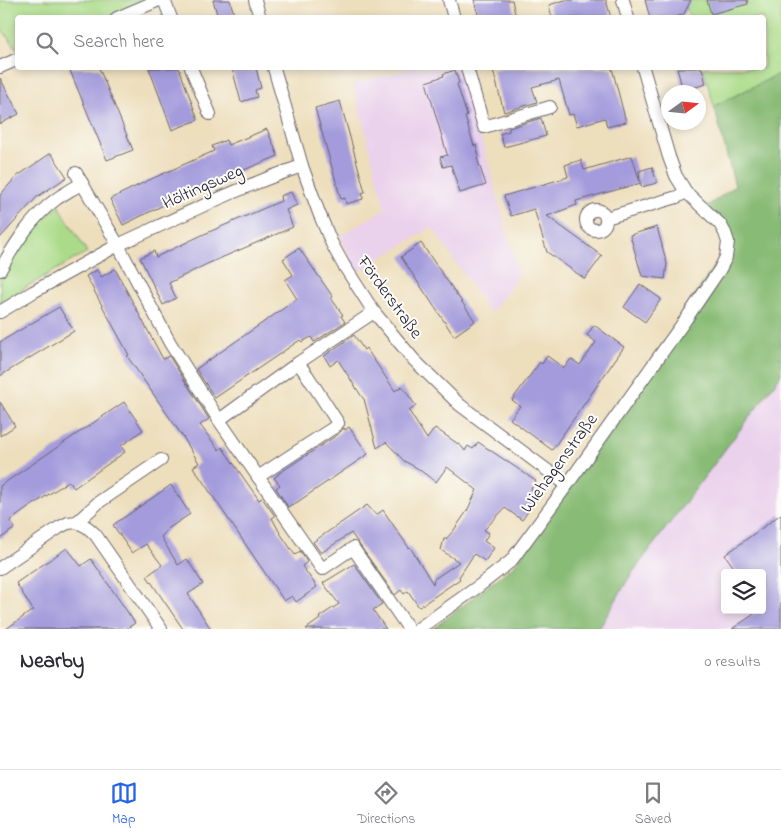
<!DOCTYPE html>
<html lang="en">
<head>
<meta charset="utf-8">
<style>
	body { margin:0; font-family:"Indie Flower",sans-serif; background:#f7f7f7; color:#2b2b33 }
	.controls { position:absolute; right:15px; bottom:15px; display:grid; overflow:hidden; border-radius:5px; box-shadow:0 2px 8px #0003 }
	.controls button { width:45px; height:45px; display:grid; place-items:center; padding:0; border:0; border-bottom:1px solid #e1e1e2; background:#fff; color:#2b2b33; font:25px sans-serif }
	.compass { position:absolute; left:661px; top:85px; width:45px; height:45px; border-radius:50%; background:#fff; box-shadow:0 2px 8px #0003; rotate:75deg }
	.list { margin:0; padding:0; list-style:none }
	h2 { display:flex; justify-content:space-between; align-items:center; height:65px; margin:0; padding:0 20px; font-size:21px }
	h2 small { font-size:16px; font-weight:400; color:#7c7c81 }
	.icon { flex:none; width:28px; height:28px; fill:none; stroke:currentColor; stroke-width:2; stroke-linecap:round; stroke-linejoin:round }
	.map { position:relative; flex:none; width:781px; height:629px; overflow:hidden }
	.search { position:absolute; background:#fff; box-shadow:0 2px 8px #0003; left:15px; right:15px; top:15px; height:55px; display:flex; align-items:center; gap:12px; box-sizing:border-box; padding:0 18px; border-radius:5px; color:#7c7c81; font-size:19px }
	.sheet { height:140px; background:#fff }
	nav { display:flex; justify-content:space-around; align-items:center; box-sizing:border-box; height:70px; border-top:1px solid #e1e1e2; background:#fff; font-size:14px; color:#7c7c81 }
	nav a { display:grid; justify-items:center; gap:2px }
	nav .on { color:#2563eb }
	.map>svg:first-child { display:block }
	.built { fill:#ead1ec; fill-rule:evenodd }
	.green { fill:#abdb89; stroke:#667e62 }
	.forest { fill:#88bb75; stroke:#556e58 }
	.building { fill:#a49bdc }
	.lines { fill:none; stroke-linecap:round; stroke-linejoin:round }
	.street-casing { stroke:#696468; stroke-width:14 }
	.street { stroke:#fff; stroke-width:12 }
	.labels { text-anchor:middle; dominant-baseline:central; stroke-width:4; stroke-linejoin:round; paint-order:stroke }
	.street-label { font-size:18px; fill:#22223b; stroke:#fdfcf7 }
</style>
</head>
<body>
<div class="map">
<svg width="781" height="629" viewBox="0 0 781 629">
	<rect width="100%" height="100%" fill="#fdfcf7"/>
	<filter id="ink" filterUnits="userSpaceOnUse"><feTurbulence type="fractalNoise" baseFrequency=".02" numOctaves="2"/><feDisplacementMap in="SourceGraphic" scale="10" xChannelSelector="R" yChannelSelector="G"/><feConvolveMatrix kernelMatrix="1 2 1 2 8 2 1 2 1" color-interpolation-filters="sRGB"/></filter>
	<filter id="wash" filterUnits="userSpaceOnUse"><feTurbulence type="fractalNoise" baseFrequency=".0096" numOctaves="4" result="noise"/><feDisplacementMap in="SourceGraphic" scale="20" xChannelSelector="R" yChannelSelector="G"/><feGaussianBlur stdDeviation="1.12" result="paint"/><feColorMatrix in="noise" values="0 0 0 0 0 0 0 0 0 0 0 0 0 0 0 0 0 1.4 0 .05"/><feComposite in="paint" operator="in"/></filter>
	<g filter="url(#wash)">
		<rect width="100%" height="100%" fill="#eddebc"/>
		<!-- built -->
		<g class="built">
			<polygon points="412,68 462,68 519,276 490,313 432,227 358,272 340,236 385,209 353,84"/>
			<path d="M781 375V629H599L630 576ZM725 573H762V610H725Z"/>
		</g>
		<!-- green -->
		<g class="green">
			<polygon points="0,0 149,0 106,17 18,18 17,49 0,27"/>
			<polygon points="684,0 781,0 781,73 714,106 703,68 764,68 764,18 689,17"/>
			<polygon points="59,206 87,252 0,302 0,278 12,256 42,220"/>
		</g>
		<!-- forest -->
		<polygon class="forest" points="781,73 781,375 630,576 599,629 433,629 515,565 730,243 706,207 735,186 714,106"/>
		<g id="blocks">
			<!-- building -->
			<g class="building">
				<polygon points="213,0 230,0 235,18 218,18"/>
				<polygon points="474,0 512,0 516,18 479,18"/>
				<polygon points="565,0 606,0 611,18 552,18 549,5"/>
				<polygon points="645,0 691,0 684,14 673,18 650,18"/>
				<polygon points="707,0 747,0 748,4 711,14"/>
				<polygon points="69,68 99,68 133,150 107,160"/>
				<polygon points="149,68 179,68 198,120 172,130"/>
				<polygon points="232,68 256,68 261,88 255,90 257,97 241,102"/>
				<polygon points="502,68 612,68 626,122 607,127 605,118 577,126 573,114 569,115 559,80 532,87 537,102 504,112 493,70"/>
				<polygon points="677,68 702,68 706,84 683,91"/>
				<polygon points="455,70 459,83 457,84 467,116 465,117 474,146 476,145 479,157 477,158 486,185 460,193 451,165 443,167 440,157 448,155 447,154 426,82 444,76 443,74"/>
				<polygon points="0,78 19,114 0,124"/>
				<polygon points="340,101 365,192 362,193 363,199 346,204 345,198 341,199 315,108"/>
				<polygon points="541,118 546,136 504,147 500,134 509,131 509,128"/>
				<polygon points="267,129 278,156 186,194 123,225 110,199 149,180 214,151 212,146 226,140 228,145"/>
				<polygon points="51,153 67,177 37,197 0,238 0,195 16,177"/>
				<polygon points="632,156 640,182 639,171 652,167 657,183 641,187 641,183 576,201 577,205 547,216 602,256 585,279 547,252 534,209 511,216 504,196 568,177 565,165 581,160 584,170"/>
				<polygon points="291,192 297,205 286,210 293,227 207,264 169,283 176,298 163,305 140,258 154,251 156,257 202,235 281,201 280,196"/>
				<polygon points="657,227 667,264 665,279 642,276 630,235"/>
				<polygon points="421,243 475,321 454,336 401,257"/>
				<polygon points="299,248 333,297 331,298 343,315 341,316 345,322 314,342 311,337 302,342 300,340 215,398 196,369 297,299 285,280 293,275 283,259"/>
				<polygon points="115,269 163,359 169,356 209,419 200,425 219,450 222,447 259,500 262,498 275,516 272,518 280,533 295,555 300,551 307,562 302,566 317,587 296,602 292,596 284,601 193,467 199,463 183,437 127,356 129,355 86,276 97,270 101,277"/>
				<polygon points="640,284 661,299 645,322 624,307"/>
				<polygon points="59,307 74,331 0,376 0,342"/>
				<polygon points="594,325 624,347 552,450 510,419 520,406 512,400 540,362 542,364 547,356 564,368 571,359 580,365 596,342 587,335"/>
				<polygon points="354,335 364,350 366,348 395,391 402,386 416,406 409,411 427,439 435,428 461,446 465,451 468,446 473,449 478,442 536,481 531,489 535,492 532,496 537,499 522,520 505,508 484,530 489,533 484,541 494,548 485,561 474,554 459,577 460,579 419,607 408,591 404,594 401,590 395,595 351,533 321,553 313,542 367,505 376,515 383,510 409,548 410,547 433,584 434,579 459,562 441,550 444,539 446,539 454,530 467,511 477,490 447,467 436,482 417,468 404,461 386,442 377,448 364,399 362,397 338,360 330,366 324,356"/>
				<polygon points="0,402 15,426 0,436"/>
				<polygon points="124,402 143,430 121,446 125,452 74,488 69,481 28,508 10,521 15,528 0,539 0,486"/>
				<polygon points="349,427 368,454 293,505 292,504 288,507 276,488 280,485 274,478 278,475 278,474 337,435 344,428 345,430"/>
				<polygon points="171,485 190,514 169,528 161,537 178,565 187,559 203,584 188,594 211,629 183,629 147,576 162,565 146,544 132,553 113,525"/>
				<polygon points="781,514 781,629 732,629 760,610 762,610 762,573 738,573 725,555"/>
				<polygon points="67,548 81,566 91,559 135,623 126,629 6,629 33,610 16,583"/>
				<polygon points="354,564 382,604 373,610 386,629 306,629 320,619 319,617 339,604 323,583"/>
			</g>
		</g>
	</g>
	<g filter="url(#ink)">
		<use href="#blocks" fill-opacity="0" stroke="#696468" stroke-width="1"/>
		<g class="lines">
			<defs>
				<g id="street">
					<polyline points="164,0 171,18"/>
					<polyline points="255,0 260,18"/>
					<polyline points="449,0 454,18"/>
					<polyline points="623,0 628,18"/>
					<polyline points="117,18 159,0"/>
					<polyline points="0,67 18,59"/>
					<polyline points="191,68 210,114"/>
					<polyline points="274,68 302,166 319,213 332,244 343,264 374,312 414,360 460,405 567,485"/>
					<polyline points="467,68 484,127 550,107"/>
					<path d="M302 166C239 187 179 217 118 245L170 343 219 420 287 519 322 569 353 548 409 629"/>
					<circle cx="596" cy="220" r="10"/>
					<polyline points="606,218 677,197 686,192"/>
					<path d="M0 270C15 244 31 218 55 200 63 194 73 189 82 183"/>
					<polyline points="0,312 33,292 118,245 76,173"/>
					<polyline points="219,420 298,363 374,312"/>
					<polyline points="258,477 333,428 338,423 307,375 298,363"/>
					<polyline points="77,522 87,527 95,534 161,629"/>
					<polyline points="0,568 60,527 68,523 77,522 99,502 161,460"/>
					<polyline points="418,629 479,586 511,561 567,485 686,319 720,269 726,257 728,242 725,233 720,224 686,192 676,176 669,157 643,68"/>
				</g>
			</defs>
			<!-- street casing -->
			<use href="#street" class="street-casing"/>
			<!-- street -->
			<use href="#street" class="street"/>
		</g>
	</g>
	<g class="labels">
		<!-- street labels -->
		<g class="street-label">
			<text transform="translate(203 188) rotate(-24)">Höltingsweg</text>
			<text transform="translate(389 298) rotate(54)">Förderstraße</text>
			<text transform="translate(560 464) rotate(-54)">Wiehagenstraße</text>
		</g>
	</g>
</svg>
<div class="controls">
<button><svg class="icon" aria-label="layers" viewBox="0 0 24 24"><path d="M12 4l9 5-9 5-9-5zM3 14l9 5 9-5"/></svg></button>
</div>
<svg class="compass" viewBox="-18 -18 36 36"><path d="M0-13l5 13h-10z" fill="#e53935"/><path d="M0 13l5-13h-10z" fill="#7c7c81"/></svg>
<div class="search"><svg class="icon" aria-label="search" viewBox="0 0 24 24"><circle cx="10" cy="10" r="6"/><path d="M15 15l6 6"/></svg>Search here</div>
</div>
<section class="sheet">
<h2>Nearby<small>0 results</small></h2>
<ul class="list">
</ul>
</section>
<nav>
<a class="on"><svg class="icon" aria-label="map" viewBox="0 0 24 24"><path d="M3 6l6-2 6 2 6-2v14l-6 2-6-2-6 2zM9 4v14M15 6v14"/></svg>Map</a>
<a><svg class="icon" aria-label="directions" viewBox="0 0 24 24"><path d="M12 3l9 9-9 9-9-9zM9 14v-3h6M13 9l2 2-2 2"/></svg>Directions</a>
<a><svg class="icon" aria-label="saved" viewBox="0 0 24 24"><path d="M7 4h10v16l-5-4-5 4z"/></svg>Saved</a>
</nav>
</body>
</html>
